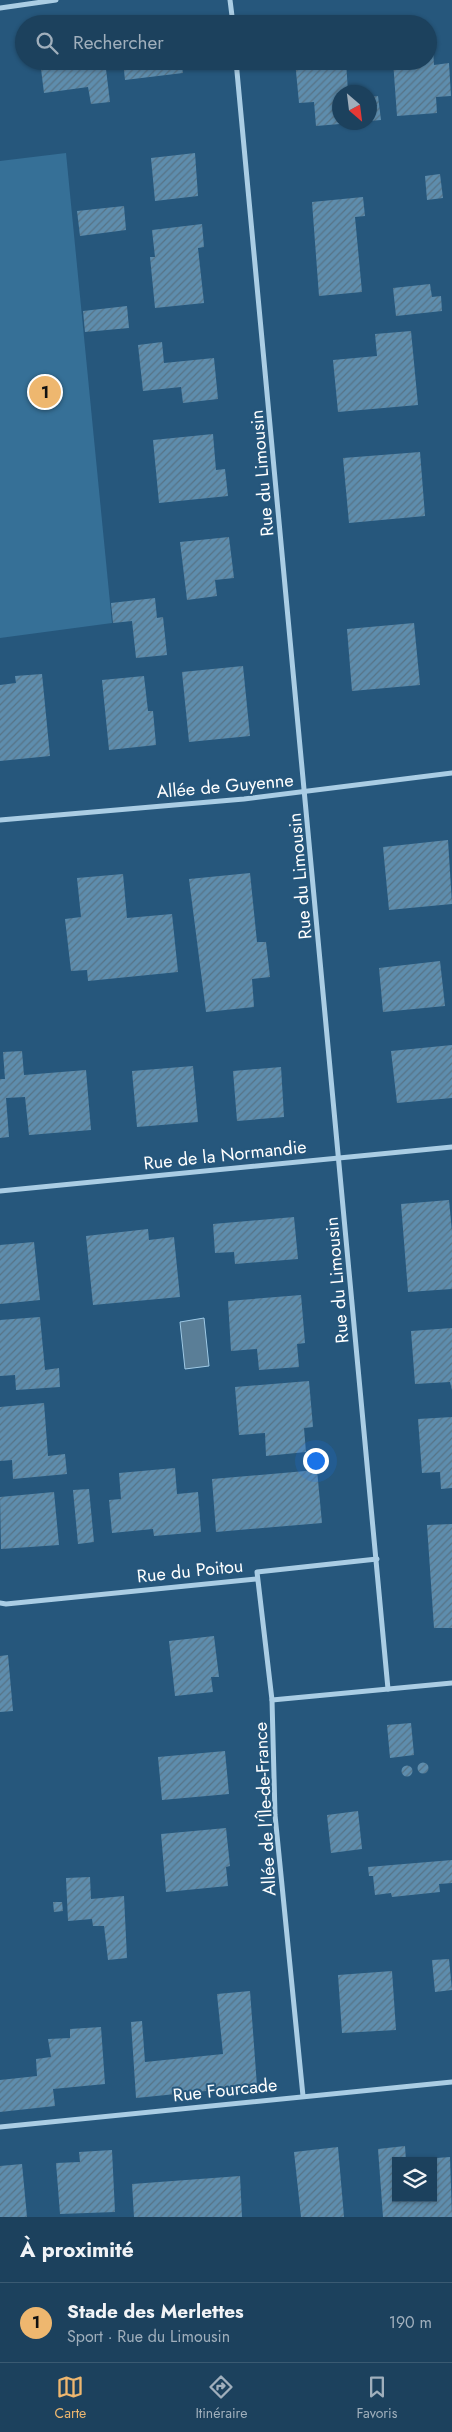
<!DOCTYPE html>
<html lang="fr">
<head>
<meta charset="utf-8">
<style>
	body { margin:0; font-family:Jost,sans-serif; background:#294c66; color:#f1f3f6 }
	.controls { position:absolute; right:15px; bottom:15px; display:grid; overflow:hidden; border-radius:0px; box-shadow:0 1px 4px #0004 }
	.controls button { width:45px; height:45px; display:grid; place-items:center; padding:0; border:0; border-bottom:1px solid #3a5a72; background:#1c415d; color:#f1f3f6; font:25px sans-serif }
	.compass { position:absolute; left:332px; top:85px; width:45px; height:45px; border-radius:50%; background:#1c415d; box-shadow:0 1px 4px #0004; rotate:152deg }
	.you { position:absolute; left:315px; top:1460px; width:18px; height:18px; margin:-12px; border:4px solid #fff; border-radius:50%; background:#1a73e8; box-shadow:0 0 0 8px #1a73e833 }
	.badge { display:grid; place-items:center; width:32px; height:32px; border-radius:50%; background:#eeb76f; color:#111; font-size:16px; font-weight:700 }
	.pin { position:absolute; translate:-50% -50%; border:2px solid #fff; box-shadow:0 1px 5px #0006 }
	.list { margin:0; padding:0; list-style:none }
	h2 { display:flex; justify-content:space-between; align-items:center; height:65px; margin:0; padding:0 20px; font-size:21px }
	h2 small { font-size:16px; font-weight:400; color:#a0afbc }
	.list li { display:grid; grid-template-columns:32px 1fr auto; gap:15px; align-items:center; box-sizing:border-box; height:80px; padding:0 20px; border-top:1px solid #3a5a72 }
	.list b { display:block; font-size:19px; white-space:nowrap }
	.list p { margin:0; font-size:16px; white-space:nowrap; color:#a0afbc }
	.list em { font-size:16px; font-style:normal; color:#a0afbc }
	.icon { flex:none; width:28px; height:28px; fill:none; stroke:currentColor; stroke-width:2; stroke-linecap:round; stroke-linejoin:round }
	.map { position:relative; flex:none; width:452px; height:2217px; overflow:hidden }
	.search { position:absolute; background:#1c415d; box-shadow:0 1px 4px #0004; left:15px; right:15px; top:15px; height:55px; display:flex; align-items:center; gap:12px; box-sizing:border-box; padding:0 18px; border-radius:28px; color:#a0afbc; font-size:19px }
	.sheet { height:145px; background:#1c415d }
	nav { display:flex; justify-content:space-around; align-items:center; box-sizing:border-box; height:70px; border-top:1px solid #3a5a72; background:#1c415d; font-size:14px; color:#a0afbc }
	nav a { display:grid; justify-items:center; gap:2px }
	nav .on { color:#eeb76f }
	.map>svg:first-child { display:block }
	.pitch { fill:#367097 }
	.water { fill:#5a7e97; stroke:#9ec9e5 }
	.building { fill:url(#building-hatch) }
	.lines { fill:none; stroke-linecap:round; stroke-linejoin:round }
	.street { stroke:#aacde4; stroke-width:5 }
	.labels { text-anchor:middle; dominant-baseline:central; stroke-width:4; stroke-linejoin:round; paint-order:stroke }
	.street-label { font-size:18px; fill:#fff; stroke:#26577c }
</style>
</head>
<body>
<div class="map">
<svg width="452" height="2217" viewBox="0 0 452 2217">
	<defs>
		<pattern id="building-hatch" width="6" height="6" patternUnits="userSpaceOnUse" patternTransform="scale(1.25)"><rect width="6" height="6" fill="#5e8dad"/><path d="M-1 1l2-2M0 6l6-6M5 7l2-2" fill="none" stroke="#577386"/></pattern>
	</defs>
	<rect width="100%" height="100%" fill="#26577c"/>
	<!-- pitch -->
	<polygon class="pitch" points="66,153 112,623 0,638 0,161"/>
	<!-- water -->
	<polygon class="water" points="204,1318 209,1366 185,1369 180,1322"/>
	<!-- building -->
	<g class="building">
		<polygon points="428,49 433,49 434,65 449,63 451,96 436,97 437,113 397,116 393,61 428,61"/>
		<polygon points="40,61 105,61 110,102 91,104 88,87 44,93"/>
		<polygon points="123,61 181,61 183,73 125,80"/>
		<polygon points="295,61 346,61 348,92 340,92 340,124 316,126 314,102 299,103"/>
		<polygon points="378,96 381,120 370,121 370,97"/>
		<polygon points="195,153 198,196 155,201 151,158"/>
		<polygon points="440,174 443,198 427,200 425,176"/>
		<polygon points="363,197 365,216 355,217 362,292 319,296 312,202"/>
		<polygon points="124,206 126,230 80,236 77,211"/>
		<polygon points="202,224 204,247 198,248 204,303 155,308 150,257 155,257 152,230"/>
		<polygon points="430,284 432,297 441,296 442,311 396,316 393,288"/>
		<polygon points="127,306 129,328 85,332 83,311"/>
		<polygon points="411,331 418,405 338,412 333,360 377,356 375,334"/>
		<polygon points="162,342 164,363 214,358 218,399 183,403 181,387 143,391 138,345"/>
		<polygon points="213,434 216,470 225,469 228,496 159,503 153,440"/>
		<polygon points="420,452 425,516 349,523 343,458"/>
		<polygon points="229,537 234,578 215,580 217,596 187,600 180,542"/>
		<polygon points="155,598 157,618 163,617 167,655 136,658 132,621 113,623 111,603"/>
		<polygon points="414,623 420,685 352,691 347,629"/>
		<polygon points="243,666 250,736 189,742 182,672"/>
		<polygon points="42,674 50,756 0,761 0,685 16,683 15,676"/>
		<polygon points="144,676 148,711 153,711 156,745 109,750 102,680"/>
		<polygon points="448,840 452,904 389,910 383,847"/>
		<polygon points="250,873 257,942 266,942 270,977 252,979 254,1007 206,1012 189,879"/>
		<polygon points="123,874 127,918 172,914 178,972 88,981 87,970 71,971 65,919 81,917 77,878"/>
		<polygon points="440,961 445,1006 383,1012 379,968"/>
		<polygon points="452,1045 452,1098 397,1103 391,1051"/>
		<polygon points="22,1051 24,1075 86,1070 91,1130 29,1135 25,1097 6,1098 9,1137 0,1138 0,1079 5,1079 3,1052"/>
		<polygon points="193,1066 198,1122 137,1127 132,1071"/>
		<polygon points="281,1067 284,1117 237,1121 233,1071"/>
		<polygon points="449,1200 452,1232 452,1289 408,1292 401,1204"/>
		<polygon points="294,1217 298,1259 235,1264 234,1252 215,1253 213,1224"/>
		<polygon points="148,1229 149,1240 174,1237 180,1297 93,1305 86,1236"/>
		<polygon points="34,1242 40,1300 0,1304 0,1245"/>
		<polygon points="301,1295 305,1343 297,1344 299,1367 259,1370 257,1349 231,1351 228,1301"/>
		<polygon points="40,1317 45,1370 59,1368 60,1387 16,1390 15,1375 0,1376 0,1320"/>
		<polygon points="452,1328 452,1390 450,1382 415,1384 411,1331"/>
		<polygon points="309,1381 313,1427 304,1428 306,1452 266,1456 265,1433 239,1435 235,1387"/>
		<polygon points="44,1403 48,1456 65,1454 67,1474 13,1479 12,1460 0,1461 0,1407"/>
		<polygon points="452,1417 452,1488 441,1489 440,1472 422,1473 418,1419"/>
		<polygon points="175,1468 177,1494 198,1492 201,1532 154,1536 153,1529 112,1533 109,1500 121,1499 119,1473"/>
		<polygon points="317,1470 322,1523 216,1532 212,1479"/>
		<polygon points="89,1489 94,1542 78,1544 73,1490"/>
		<polygon points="54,1492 59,1545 1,1549 0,1497"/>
		<polygon points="452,1524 452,1628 434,1628 427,1525"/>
		<polygon points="214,1636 219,1677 211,1677 213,1692 175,1696 169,1641"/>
		<polygon points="8,1655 13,1711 0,1712 0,1656"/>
		<polygon points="411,1723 414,1755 390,1758 387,1725"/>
		<polygon points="225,1751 229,1794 162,1800 158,1757"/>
		<circle cx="423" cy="1768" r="5.5"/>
		<circle cx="407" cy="1771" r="5.5"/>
		<polygon points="358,1811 362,1849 331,1853 327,1815"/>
		<polygon points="226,1828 230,1866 226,1867 228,1886 166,1892 161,1834"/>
		<polygon points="452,1860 452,1883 439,1884 440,1892 392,1897 391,1893 375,1895 373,1876 369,1876 368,1867"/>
		<polygon points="90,1877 91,1899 124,1896 127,1958 108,1960 104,1926 93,1926 92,1919 68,1921 66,1878"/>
		<polygon points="53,1902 62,1902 63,1911 54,1912"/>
		<polygon points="449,1959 452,1990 435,1992 432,1960"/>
		<polygon points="392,1971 396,2030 342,2033 338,1975"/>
		<polygon points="250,1991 257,2086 136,2098 131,2022 142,2021 145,2062 223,2054 217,1994"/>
		<polygon points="101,2027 105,2084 53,2089 55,2106 0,2112 0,2080 37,2076 36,2059 51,2057 48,2039 70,2038 70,2029"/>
		<polygon points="405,2146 406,2161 396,2161 396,2198 433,2198 433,2161 423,2159 450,2157 452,2217 383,2217 378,2149"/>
		<polygon points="338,2147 344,2217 301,2217 294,2152"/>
		<polygon points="112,2150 115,2212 60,2214 56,2163 80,2162 79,2152"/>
		<polygon points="22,2164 27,2217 0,2217 0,2166"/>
		<polygon points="240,2176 242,2217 134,2217 132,2184"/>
	</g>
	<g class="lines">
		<!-- street -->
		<g class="street">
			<polyline points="230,0 233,24"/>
			<polyline points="0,8 56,0"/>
			<polyline points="236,61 388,1689"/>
			<polyline points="0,820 244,799 452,773"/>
			<polyline points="0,1191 452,1147"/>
			<polyline points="0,1603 6,1604 257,1579"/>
			<polyline points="272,1700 452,1683"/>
			<polyline points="303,2096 275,1815 272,1700 257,1572 377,1559"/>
			<polyline points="0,2127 452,2082"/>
		</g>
	</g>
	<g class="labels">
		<!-- street labels -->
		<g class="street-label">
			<text transform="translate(262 473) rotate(-95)">Rue du Limousin</text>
			<text transform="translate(225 786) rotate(-5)">Allée de Guyenne</text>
			<text transform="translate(300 876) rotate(-95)">Rue du Limousin</text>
			<text transform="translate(225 1155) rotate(-6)">Rue de la Normandie</text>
			<text transform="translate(337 1280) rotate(-95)">Rue du Limousin</text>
			<text transform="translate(190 1571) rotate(-6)">Rue du Poitou</text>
			<text transform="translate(265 1809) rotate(-93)">Allée de l'Île-de-France</text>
			<text transform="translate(225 2090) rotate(-6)">Rue Fourcade</text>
		</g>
	</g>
</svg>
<div class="controls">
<button><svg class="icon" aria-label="layers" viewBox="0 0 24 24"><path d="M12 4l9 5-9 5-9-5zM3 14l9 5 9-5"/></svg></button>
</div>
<svg class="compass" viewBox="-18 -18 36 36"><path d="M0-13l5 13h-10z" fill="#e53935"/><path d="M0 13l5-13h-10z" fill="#a0afbc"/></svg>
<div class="you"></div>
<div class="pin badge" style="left:45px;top:392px">1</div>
<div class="search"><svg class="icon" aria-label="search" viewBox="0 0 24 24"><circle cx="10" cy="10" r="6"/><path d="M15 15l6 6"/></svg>Rechercher</div>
</div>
<section class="sheet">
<h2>À proximité<small></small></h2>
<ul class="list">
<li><span class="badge">1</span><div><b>Stade des Merlettes</b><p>Sport · Rue du Limousin</p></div><em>190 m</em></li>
</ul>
</section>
<nav>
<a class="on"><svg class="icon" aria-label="map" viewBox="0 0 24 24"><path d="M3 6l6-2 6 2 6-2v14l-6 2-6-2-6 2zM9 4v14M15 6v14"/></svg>Carte</a>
<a><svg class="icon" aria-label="directions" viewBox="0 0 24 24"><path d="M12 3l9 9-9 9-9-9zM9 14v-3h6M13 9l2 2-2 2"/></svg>Itinéraire</a>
<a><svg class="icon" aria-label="saved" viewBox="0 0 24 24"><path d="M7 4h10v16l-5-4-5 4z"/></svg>Favoris</a>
</nav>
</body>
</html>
